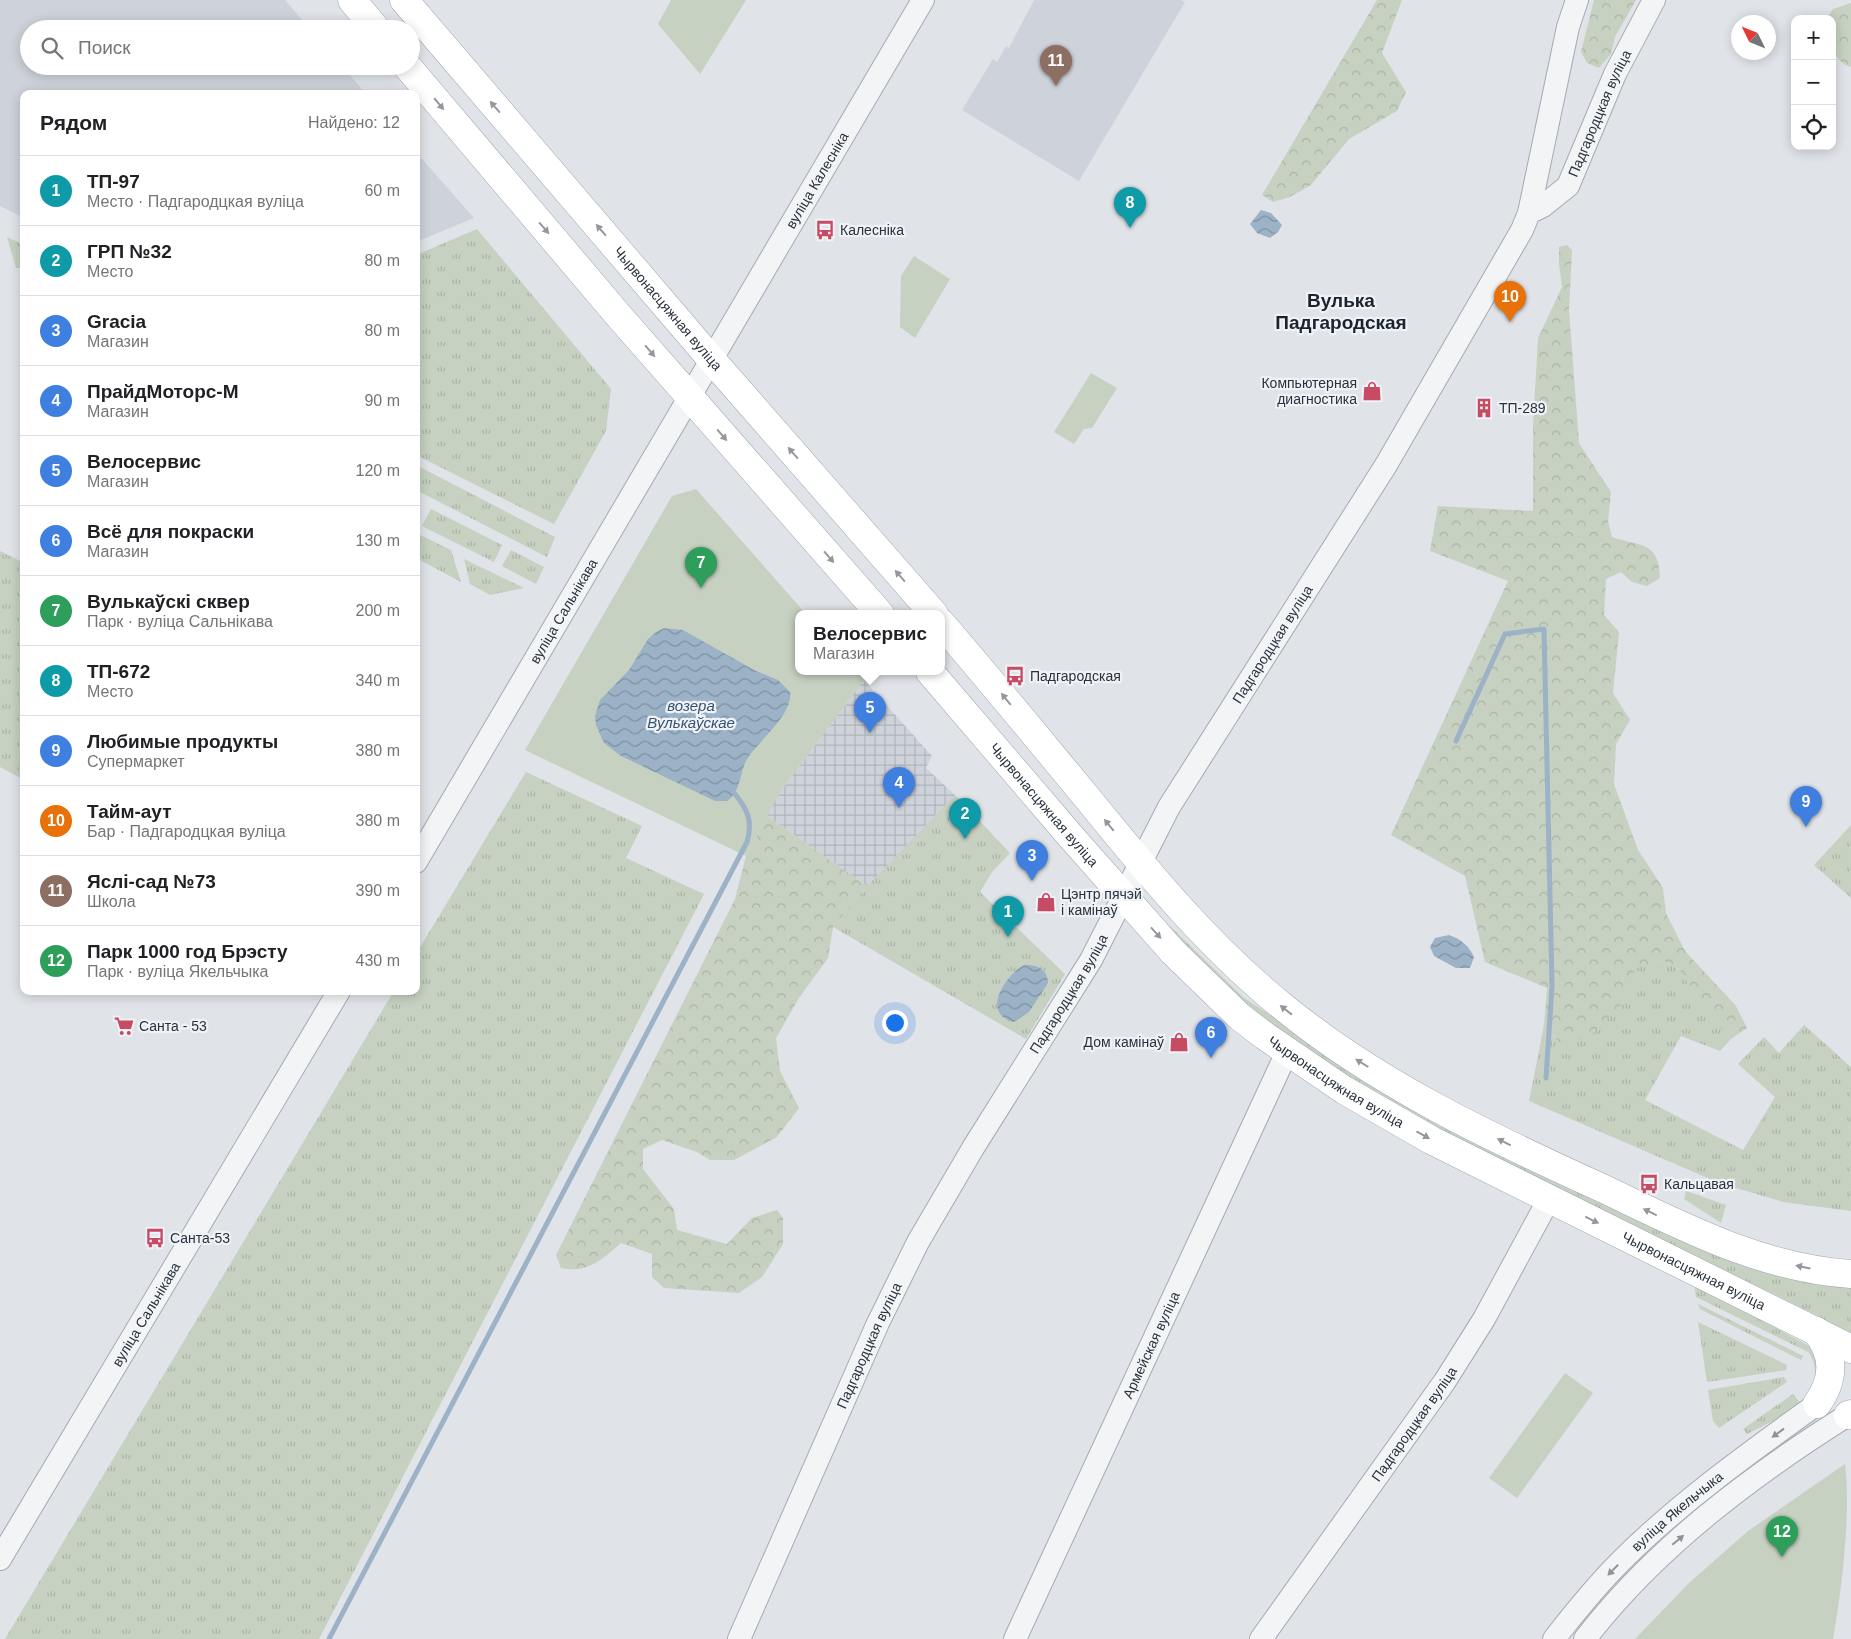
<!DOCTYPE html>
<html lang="ru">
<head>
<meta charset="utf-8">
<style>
	body { margin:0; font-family:Arial,sans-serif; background:#f6f6f6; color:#202124 }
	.controls { position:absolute; right:15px; top:15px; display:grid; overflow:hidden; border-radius:10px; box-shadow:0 2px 12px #0003 }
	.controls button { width:45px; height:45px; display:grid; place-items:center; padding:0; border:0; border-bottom:1px solid #e0e0e0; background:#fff; color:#202124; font:25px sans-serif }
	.compass { position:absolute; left:1731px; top:15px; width:45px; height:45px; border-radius:50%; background:#fff; box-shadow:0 2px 12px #0003; rotate:313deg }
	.you { position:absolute; left:894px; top:1022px; width:18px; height:18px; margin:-12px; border:4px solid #fff; border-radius:50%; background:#1a73e8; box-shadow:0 0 0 8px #1a73e833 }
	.badge { display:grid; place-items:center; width:32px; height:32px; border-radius:50%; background:#db2777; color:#fff; font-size:16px; font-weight:700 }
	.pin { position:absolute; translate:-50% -41px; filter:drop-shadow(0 1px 2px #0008) }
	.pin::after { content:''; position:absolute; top:26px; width:18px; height:15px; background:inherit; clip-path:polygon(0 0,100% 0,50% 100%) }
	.popup { position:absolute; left:795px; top:610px; width:150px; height:65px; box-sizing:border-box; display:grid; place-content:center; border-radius:10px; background:#fff; filter:drop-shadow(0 1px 4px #0005); font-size:16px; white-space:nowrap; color:#757577 }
	.popup b { font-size:19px; color:#202124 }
	.popup::after { content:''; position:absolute; left:50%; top:100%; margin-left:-10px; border:10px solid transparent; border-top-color:#fff }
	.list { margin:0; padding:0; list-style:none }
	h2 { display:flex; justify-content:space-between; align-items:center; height:65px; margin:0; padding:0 20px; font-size:21px }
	h2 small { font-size:16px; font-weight:400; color:#757577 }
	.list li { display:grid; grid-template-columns:32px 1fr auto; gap:15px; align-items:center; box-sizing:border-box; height:70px; padding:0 20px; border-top:1px solid #e0e0e0 }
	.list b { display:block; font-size:19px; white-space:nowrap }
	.list p { margin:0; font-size:16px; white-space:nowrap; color:#757577 }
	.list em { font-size:16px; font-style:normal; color:#757577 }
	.icon { flex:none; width:28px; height:28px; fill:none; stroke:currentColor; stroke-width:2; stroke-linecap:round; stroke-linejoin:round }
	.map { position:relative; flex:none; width:1851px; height:1639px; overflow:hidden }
	.search { position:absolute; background:#fff; box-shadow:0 2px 12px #0003; left:20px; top:20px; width:400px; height:55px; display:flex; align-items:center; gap:12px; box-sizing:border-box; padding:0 18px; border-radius:28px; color:#757577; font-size:19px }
	.panel { position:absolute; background:#fff; box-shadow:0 2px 12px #0003; left:20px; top:90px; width:400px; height:905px; border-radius:10px }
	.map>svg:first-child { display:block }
	.built { fill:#ced2da }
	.industrial { fill:url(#industrial-grid) }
	.grass { fill:url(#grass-tufts) }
	.forest { fill:url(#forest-crowns) }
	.park { fill:#c6d1c1 }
	.water { fill:url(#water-waves) }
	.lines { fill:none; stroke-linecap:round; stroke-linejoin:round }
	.stream { stroke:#9cb2c6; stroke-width:5 }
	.minor-casing { stroke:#a5aab2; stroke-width:24 }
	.major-casing { stroke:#a0a8b3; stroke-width:29 }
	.minor { stroke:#f2f4f6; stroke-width:22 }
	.major { stroke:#fff; stroke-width:28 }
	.oneway { fill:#94989e }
	.oneway2 { fill:#8e939a }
	.labels { text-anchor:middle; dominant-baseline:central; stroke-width:4.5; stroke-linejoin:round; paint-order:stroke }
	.street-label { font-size:14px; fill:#29323e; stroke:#eff2f6 }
	.poi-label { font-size:14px; fill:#29323e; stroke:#eff2f6; text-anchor:start }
	.water-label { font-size:15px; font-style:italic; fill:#365270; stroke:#eff2f6 }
	.district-label { font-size:19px; font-weight:bold; fill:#1b232f; stroke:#eff2f6 }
</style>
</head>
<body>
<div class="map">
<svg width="1851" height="1639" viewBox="0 0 1851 1639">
	<defs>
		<pattern id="industrial-grid" width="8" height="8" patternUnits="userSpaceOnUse" patternTransform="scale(1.25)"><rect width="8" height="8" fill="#ced2da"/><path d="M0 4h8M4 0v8" fill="none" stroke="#b1b5bc"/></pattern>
		<pattern id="grass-tufts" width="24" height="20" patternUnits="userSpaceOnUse" patternTransform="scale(1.25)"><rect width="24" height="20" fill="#c6d1c1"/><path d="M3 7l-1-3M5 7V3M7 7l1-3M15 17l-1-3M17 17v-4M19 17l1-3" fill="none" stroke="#aab4a7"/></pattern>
		<pattern id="forest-crowns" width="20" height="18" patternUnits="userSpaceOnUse" patternTransform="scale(1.25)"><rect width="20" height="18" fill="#c6d1c1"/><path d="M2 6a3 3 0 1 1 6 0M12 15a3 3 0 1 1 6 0" fill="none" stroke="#aab4a7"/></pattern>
		<pattern id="water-waves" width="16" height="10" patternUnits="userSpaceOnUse" patternTransform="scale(1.25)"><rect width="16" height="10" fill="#9cb2c6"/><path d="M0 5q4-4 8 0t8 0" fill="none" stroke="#7f91a2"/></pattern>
	</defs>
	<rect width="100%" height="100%" fill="#e0e3e8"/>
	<!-- built -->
	<g class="built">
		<polygon points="0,0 285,0 310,29 29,29 29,66 342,66 366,94 24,94 24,218 0,206"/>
		<polygon points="1034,0 1181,0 1185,2 1079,181 962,110 993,59 997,62 1006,46 1009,48"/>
		<polygon points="416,152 474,218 416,242"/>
	</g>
	<!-- industrial -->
	<polygon class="industrial" points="864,680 932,756 926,768 955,795 867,886 767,816 780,792"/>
	<!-- grass -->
	<g class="grass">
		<polygon points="477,229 611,389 606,431 554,524 416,455 416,255"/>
		<polygon points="7,237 24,245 24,268 16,268"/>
		<polygon points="416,465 555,537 547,557 416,490"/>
		<polygon points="431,509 502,545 494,562 422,526"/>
		<polygon points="416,533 451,550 461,582 416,558"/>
		<polygon points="511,550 544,567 536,584 502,566"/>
		<polygon points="0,551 24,563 24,780 0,767"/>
		<polygon points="464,559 524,588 490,595 470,584"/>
		<polygon points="526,772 642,826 626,858 704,894 319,1639 5,1639 394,991 416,991 416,954"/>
		<polygon points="955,795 1010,853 992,872 980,892 1065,974 1026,1039 833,927 867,886"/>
		<polygon points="1851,825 1851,898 1814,865"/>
		<path d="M1170 926 1244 998 1421 1110 1734 1262C1773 1275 1810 1284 1851 1283V1335L1818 1316 1445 1135 1393 1105 1291 1041 1240 1000 1167 930Z"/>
		<polygon points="1663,961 1679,969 1711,1018 1731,1039 1720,1051 1681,1036 1645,1100 1743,1150 1775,1097 1738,1064 1764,1037 1779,1053 1804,1025 1851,1067 1851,1211 1783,1202 1719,1183 1529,1101 1544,1025 1562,1045 1621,1005 1635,968"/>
		<polygon points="1686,1191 1726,1205 1721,1223 1684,1199"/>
		<path d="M1694 1284 1809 1346C1820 1364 1821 1375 1810 1393 1809 1386 1812 1387 1814 1381 1817 1373 1814 1358 1808 1352L1696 1297Z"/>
		<polygon points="1698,1304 1803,1356 1801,1360 1700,1309"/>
		<polygon points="1698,1322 1787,1365 1786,1370 1707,1382"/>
		<polygon points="1784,1377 1787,1382 1719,1428 1713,1421 1708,1390"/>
		<polygon points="1793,1394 1803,1406 1747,1434 1743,1429"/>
	</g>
	<!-- forest -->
	<g class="forest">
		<polygon points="1377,0 1402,0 1382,53 1406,92 1397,111 1349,139 1311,185 1290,197 1273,202 1262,195"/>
		<polygon points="1594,0 1636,0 1615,37 1611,54 1599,68 1587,63 1581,52"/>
		<path d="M1851 3V67C1829 60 1832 38 1832 19H1826L1833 9Z"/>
		<path d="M1567 245 1572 250 1569 310 1579 443 1611 492 1608 521 1612 537C1640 547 1659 540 1660 578L1647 586 1632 582 1621 572 1606 579 1604 615 1619 632 1613 693 1630 720 1616 744 1614 784 1638 850 1663 888 1666 913 1685 951 1736 1006 1747 1028 1731 1039 1711 1018 1679 969 1663 961 1636 968 1621 1005 1591 1035 1562 1045 1544 1025 1547 988 1485 962 1465 876 1391 835 1508 581 1430 551 1438 506 1533 511V427L1538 338 1562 287 1559 264V247Z"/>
		<path d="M767 816 867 886 833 927 828 958 799 998 776 1038 780 1071 799 1108 777 1137 734 1160H710L697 1152 662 1140 643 1149V1169L674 1209 677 1230 727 1244 752 1218 777 1210 783 1218V1244L762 1277 739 1293 664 1288 652 1277V1254L621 1243C603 1259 587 1274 561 1268L556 1255 735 899 746 856Z"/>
	</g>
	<!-- park -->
	<g class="park">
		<polygon points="671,0 746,0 700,74 658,24"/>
		<polygon points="914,256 950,279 915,338 900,327 901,276"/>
		<polygon points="1091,373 1117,388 1092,428 1084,429 1074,444 1054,432"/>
		<polygon points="696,489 806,614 799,614 799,672 857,672 864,680 780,792 746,856 525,750 672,496"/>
		<polygon points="1565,1373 1593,1393 1517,1498 1489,1478"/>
		<path d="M1845 1464C1851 1515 1842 1587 1833 1639H1635L1689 1583 1748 1531Z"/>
	</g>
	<!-- water -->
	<g class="water">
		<polygon points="1261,210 1271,213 1282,225 1278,232 1270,238 1257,233 1250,224"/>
		<path d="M664 628 683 630 754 670 778 680 790 692C793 714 761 739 749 756 739 770 742 791 727 801H715L621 756 604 743 596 725 595 716 600 700 629 670 648 639 656 632Z"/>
		<path d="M1449 935C1461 939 1469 946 1474 957L1470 968H1456L1434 956 1430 947 1435 938Z"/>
		<path d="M1024 965C1036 964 1048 969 1048 983L1029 1012 1014 1022C980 1014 1005 975 1024 965Z"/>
	</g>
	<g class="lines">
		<!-- stream -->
		<g class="stream">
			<polyline points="1456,741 1505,634 1544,629 1552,986 1546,1078"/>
			<path d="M329 1639 747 842C753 822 748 810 735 794"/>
		</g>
		<defs>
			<g id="minor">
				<polyline points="1529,213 1568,27 1577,0"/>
				<path id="s1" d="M416 862 923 0"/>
				<path id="s2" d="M0 1559 339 991"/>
				<path id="s3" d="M739 1639 878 1323 918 1242 973 1148 1091 960 1169 807 1386 465 1522 230 1529 213 1543 206 1568 186 1615 74 1654 0"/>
				<path id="s4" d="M1015 1639 1287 1052"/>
				<path id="s5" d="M1261 1639 1445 1381 1484 1319 1549 1199"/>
				<path id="s6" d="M1554 1639C1575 1612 1597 1585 1621 1561 1680 1502 1749 1453 1817 1404"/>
				<path d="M1585 1639C1655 1548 1751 1476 1848 1415"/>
			</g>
			<g id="major">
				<polyline points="352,0 376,29"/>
				<path id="s7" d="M404 0 712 360 934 614"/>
				<polyline points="407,66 618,315 880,614"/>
				<path d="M941 623C991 681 1040 741 1089 800 1149 874 1208 946 1282 1006 1377 1084 1490 1137 1602 1188 1682 1226 1760 1268 1851 1274"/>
				<path id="s8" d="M930 672 1073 839 1173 952 1240 1017 1265 1036 1344 1090 1431 1140 1851 1349"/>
				<path d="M1816 1331C1835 1355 1835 1379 1817 1404"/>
				<polyline points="1848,1415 1851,1414"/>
			</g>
		</defs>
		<!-- minor casing -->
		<use href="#minor" class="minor-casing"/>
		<!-- major casing -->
		<use href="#major" class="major-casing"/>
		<!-- minor -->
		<use href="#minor" class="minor"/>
		<!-- major -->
		<use href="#major" class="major"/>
	</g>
	<!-- one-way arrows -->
	<defs><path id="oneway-solid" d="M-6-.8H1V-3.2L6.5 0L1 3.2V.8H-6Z" transform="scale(1.25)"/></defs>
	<g class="oneway">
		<use href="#oneway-solid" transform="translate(439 104) rotate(50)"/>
		<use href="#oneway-solid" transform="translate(495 107) rotate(-131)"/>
		<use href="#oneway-solid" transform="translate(544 228) rotate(49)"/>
		<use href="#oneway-solid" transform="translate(601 230) rotate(-131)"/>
		<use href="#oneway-solid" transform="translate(650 351) rotate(49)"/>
		<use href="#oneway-solid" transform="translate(722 435) rotate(49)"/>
		<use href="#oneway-solid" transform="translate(793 453) rotate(-131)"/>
		<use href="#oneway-solid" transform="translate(829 557) rotate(49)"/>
		<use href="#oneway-solid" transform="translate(900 576) rotate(-131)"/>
		<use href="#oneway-solid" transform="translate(1006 699) rotate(-129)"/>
		<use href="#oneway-solid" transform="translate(1109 825) rotate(-129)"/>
		<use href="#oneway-solid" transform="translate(1156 933) rotate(48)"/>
		<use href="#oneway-solid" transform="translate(1286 1010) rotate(-142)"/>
		<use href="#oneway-solid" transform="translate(1362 1063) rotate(-148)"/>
		<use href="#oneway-solid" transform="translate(1423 1135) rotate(29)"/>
		<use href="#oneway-solid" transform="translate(1504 1142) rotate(-153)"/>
		<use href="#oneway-solid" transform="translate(1650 1212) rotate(-154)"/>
		<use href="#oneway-solid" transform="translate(1592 1220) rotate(26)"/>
		<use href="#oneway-solid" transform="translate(1803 1267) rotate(-168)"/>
	</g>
	<g class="oneway2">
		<use href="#oneway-solid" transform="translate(1778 1433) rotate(144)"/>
		<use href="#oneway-solid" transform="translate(1678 1540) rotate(-40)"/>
		<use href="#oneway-solid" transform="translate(1613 1570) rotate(134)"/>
	</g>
	<!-- icons -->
	<defs>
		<symbol id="bus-bare" viewBox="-9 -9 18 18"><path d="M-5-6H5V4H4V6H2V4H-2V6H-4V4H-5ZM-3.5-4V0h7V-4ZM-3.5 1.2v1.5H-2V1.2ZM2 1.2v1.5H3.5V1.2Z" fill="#c74b63" stroke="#eff2f6" stroke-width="2.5" paint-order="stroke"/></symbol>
		<symbol id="shop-bare" viewBox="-9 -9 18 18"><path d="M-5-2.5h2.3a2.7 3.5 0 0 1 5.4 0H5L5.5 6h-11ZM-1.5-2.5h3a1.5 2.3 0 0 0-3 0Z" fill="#c74b63" stroke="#eff2f6" stroke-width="2.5" paint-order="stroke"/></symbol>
		<symbol id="building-bare" viewBox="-9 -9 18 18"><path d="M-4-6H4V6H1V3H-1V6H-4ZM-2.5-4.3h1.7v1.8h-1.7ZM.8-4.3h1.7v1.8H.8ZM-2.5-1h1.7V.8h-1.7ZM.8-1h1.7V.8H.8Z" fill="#c74b63" stroke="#eff2f6" stroke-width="2.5" paint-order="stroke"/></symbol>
		<symbol id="supermarket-bare" viewBox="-9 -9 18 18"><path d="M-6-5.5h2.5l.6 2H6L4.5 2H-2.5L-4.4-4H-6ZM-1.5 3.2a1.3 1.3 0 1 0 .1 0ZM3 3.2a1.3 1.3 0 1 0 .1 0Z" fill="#c74b63" stroke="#eff2f6" stroke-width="2.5" paint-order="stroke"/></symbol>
	</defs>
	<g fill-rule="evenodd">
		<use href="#bus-bare" x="811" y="216" width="28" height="28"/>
		<use href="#shop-bare" x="1358" y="377" width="28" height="28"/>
		<use href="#building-bare" x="1470" y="394" width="28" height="28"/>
		<use href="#bus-bare" x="1001" y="662" width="28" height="28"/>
		<use href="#shop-bare" x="1032" y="888" width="28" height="28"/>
		<use href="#supermarket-bare" x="110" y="1012" width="28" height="28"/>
		<use href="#shop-bare" x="1165" y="1028" width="28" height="28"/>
		<use href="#bus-bare" x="1635" y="1170" width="28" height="28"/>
		<use href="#bus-bare" x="141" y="1224" width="28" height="28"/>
	</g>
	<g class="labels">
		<!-- street labels -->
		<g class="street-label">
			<text stroke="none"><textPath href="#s3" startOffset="1760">Падгародцкая вуліца</textPath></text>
			<text stroke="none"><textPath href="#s1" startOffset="791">вуліца Калесніка</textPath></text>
			<text stroke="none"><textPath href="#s7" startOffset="406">Чырвонасцяжная вуліца</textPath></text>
			<text stroke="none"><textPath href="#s1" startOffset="291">вуліца Сальнікава</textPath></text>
			<text stroke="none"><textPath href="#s3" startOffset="1131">Падгародцкая вуліца</textPath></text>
			<text stroke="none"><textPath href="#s8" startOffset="175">Чырвонасцяжная вуліца</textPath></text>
			<text stroke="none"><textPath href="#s3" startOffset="726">Падгародцкая вуліца</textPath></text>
			<text stroke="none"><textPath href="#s8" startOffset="580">Чырвонасцяжная вуліца</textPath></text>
			<text stroke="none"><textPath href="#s8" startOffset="985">Чырвонасцяжная вуліца</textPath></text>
			<text stroke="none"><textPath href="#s2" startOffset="285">вуліца Сальнікава</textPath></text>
			<text stroke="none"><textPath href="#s3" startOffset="321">Падгародцкая вуліца</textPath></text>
			<text stroke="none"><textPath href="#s4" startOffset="324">Армейская вуліца</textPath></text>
			<text stroke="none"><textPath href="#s5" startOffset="264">Падгародцкая вуліца</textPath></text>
			<text stroke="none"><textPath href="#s6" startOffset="178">вуліца Якельчыка</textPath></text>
		</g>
		<!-- poi labels -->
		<g class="poi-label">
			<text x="840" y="230">Калесніка</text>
			<text x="1357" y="383" text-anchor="end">Компьютерная<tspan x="1357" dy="16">диагностика</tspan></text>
			<text x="1499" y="408">ТП-289</text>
			<text x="1030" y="676">Падгародская</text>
			<text x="1061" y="894">Цэнтр пячэй<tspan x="1061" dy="16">і камiнаў</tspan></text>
			<text x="139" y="1026">Санта - 53</text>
			<text x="1164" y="1042" text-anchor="end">Дом камiнаў</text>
			<text x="1664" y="1184">Кальцавая</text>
			<text x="170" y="1238">Санта-53</text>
		</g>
		<!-- water labels -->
		<g class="water-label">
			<text x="691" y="705">возера<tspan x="691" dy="17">Вулькаўскае</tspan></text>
		</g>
		<!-- district labels -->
		<g class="district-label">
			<text x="1341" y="300">Вулька<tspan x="1341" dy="22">Падгародская</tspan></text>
		</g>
	</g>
</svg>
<div class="controls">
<button>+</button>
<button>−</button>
<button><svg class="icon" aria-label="locate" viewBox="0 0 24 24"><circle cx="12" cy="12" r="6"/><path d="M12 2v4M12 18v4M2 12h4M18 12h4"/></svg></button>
</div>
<svg class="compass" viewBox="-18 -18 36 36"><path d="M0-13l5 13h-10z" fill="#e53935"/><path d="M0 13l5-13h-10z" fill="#757577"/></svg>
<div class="you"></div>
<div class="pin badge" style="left:1008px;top:937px;background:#0f9aa8">1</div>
<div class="pin badge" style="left:965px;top:839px;background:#0f9aa8">2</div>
<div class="pin badge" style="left:1032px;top:881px;background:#3f7fe0">3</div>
<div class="pin badge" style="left:899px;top:808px;background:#3f7fe0">4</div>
<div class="pin badge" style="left:870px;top:733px;background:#3f7fe0">5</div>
<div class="popup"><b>Велосервис</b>Магазин</div>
<div class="pin badge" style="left:1211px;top:1058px;background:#3f7fe0">6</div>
<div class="pin badge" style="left:701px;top:588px;background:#2e9e5b">7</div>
<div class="pin badge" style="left:1130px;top:228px;background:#0f9aa8">8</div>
<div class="pin badge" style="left:1806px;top:827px;background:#3f7fe0">9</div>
<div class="pin badge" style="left:1510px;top:322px;background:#e8710a">10</div>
<div class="pin badge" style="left:1056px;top:86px;background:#8d6e63">11</div>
<div class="pin badge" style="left:1782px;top:1557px;background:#2e9e5b">12</div>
<div class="search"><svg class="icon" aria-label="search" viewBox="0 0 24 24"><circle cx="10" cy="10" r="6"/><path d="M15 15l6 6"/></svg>Поиск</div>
<section class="panel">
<h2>Рядом<small>Найдено: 12</small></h2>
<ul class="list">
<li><span class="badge" style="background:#0f9aa8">1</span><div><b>ТП-97</b><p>Место · Падгародцкая вуліца</p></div><em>60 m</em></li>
<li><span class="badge" style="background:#0f9aa8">2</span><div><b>ГРП №32</b><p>Место</p></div><em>80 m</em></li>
<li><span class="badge" style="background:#3f7fe0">3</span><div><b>Gracia</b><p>Магазин</p></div><em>80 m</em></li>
<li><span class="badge" style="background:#3f7fe0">4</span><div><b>ПрайдМоторс-М</b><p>Магазин</p></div><em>90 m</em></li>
<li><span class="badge" style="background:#3f7fe0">5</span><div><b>Велосервис</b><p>Магазин</p></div><em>120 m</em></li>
<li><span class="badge" style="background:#3f7fe0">6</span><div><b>Всё для покраски</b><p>Магазин</p></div><em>130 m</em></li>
<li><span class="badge" style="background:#2e9e5b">7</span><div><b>Вулькаўскі сквер</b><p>Парк · вуліца Сальнікава</p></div><em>200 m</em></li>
<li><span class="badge" style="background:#0f9aa8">8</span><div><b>ТП-672</b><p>Место</p></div><em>340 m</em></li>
<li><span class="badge" style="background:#3f7fe0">9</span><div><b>Любимые продукты</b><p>Супермаркет</p></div><em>380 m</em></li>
<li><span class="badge" style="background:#e8710a">10</span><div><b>Тайм-аут</b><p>Бар · Падгародцкая вуліца</p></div><em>380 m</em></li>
<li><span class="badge" style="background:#8d6e63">11</span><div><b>Яслі-сад №73</b><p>Школа</p></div><em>390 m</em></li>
<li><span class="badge" style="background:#2e9e5b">12</span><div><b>Парк 1000 год Брэсту</b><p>Парк · вуліца Якельчыка</p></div><em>430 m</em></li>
</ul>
</section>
</div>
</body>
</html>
